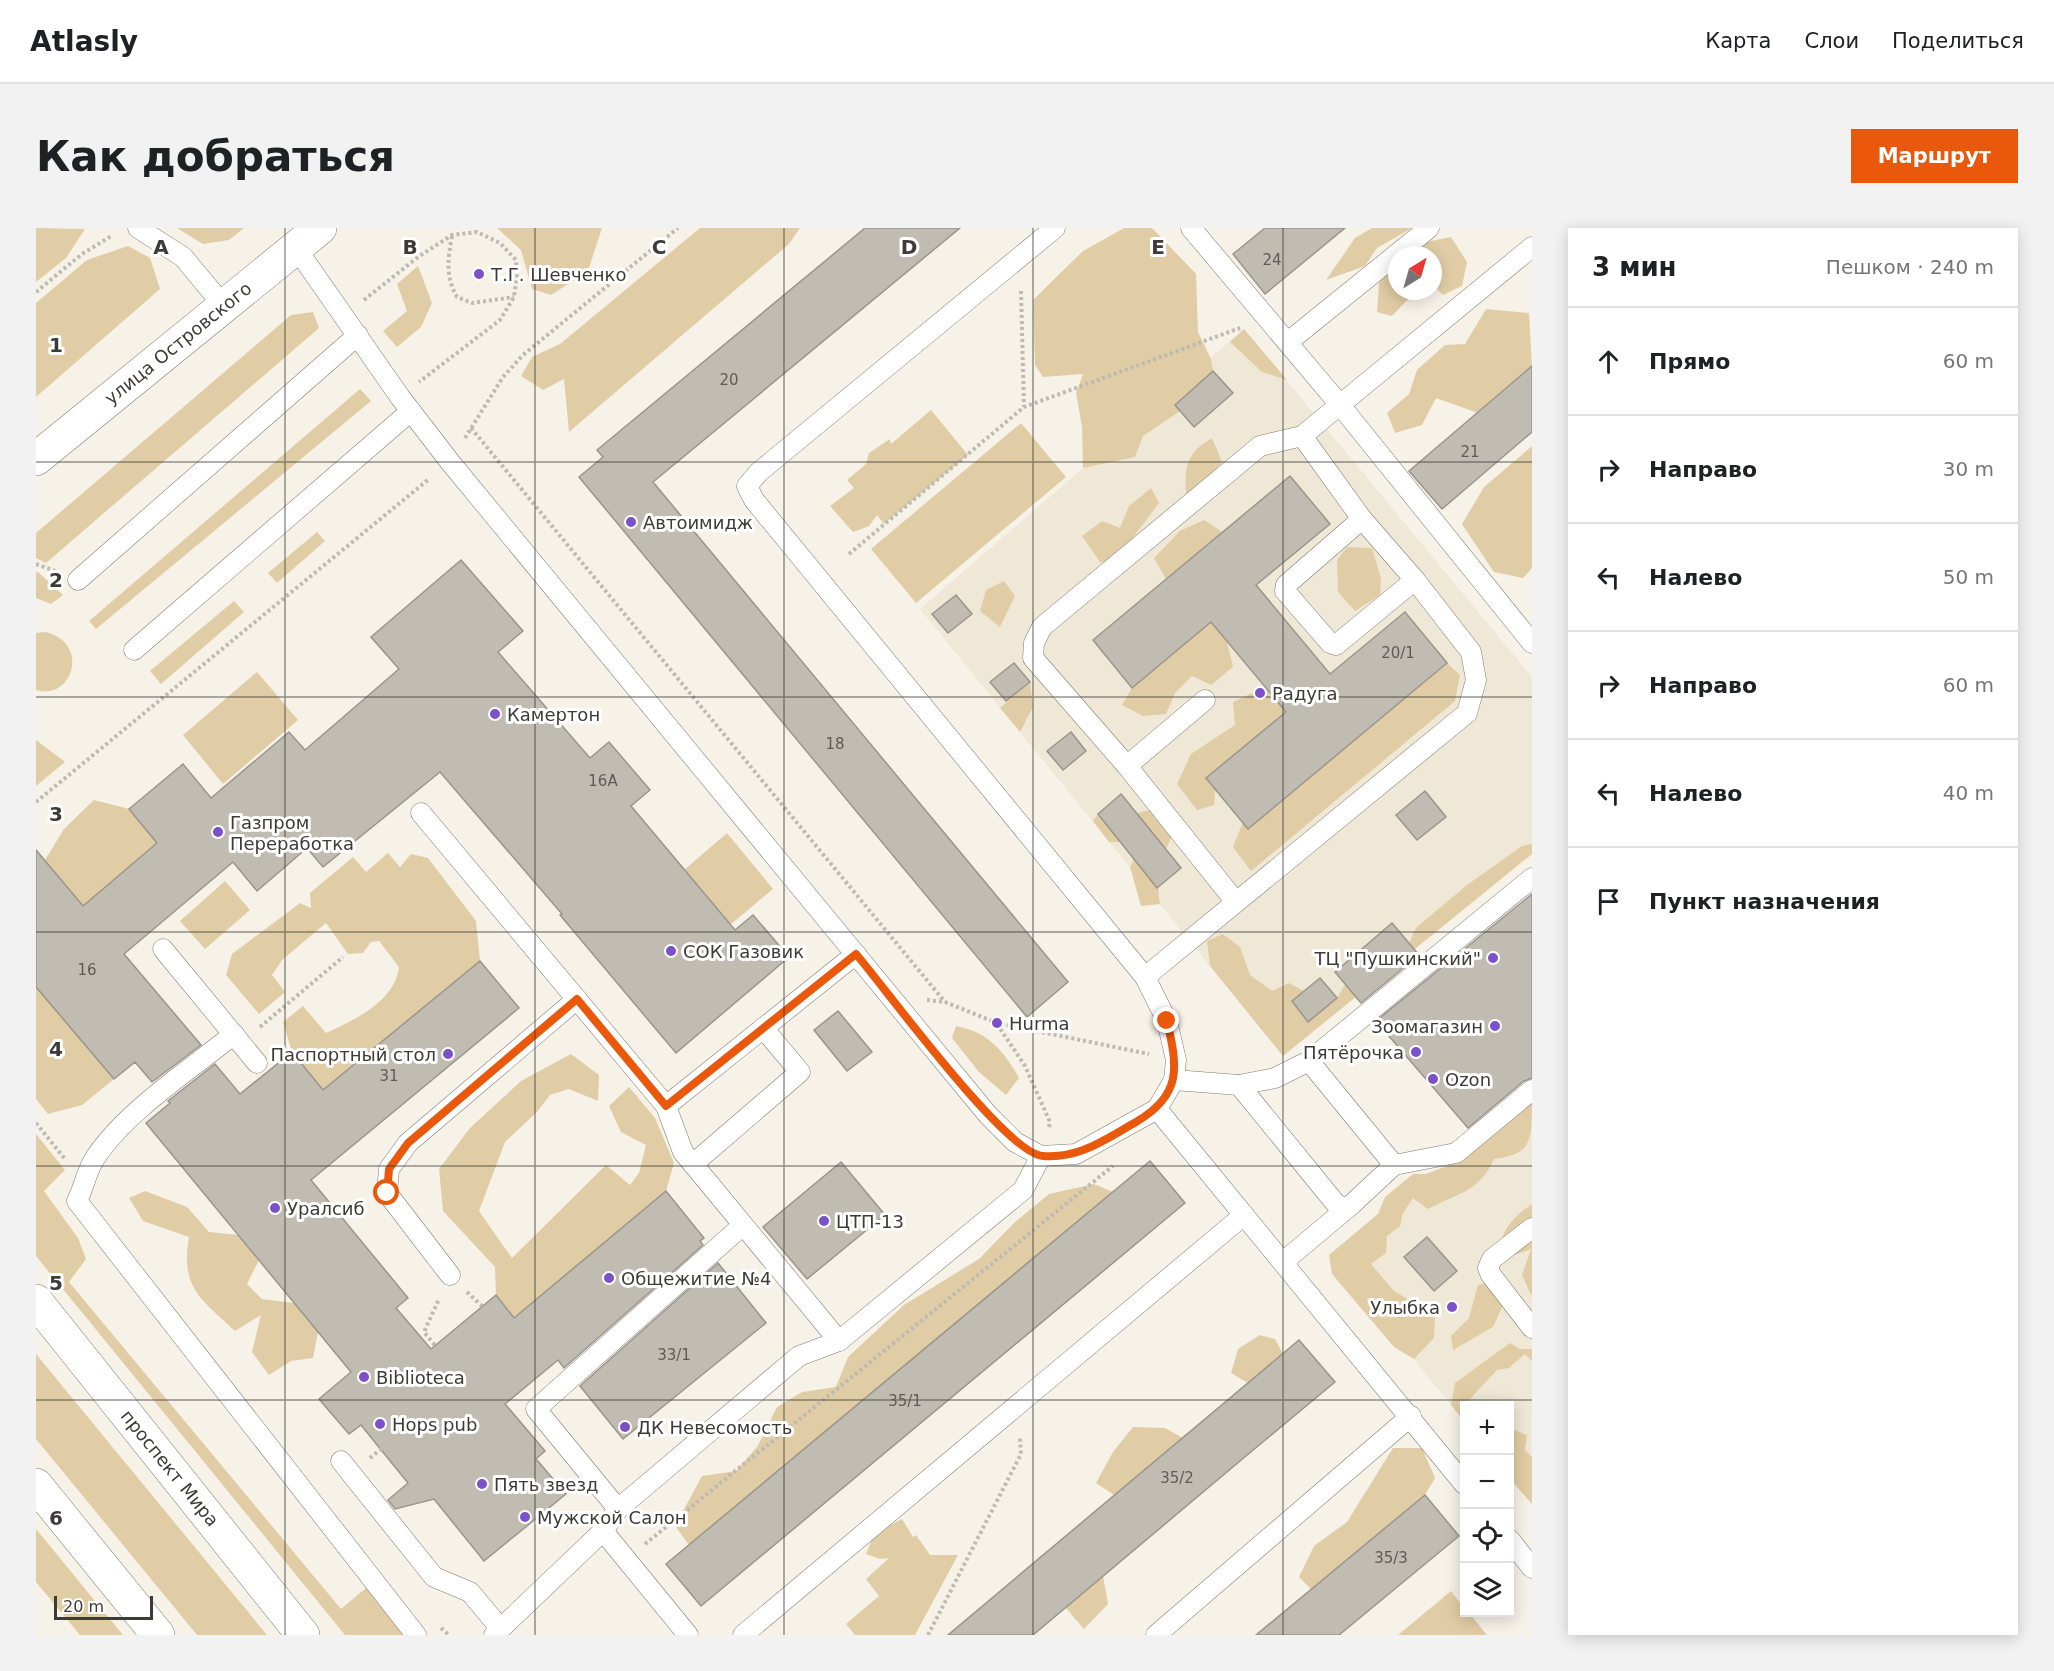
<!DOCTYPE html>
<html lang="ru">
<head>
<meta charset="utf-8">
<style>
	body { margin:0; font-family:"DejaVu Sans",sans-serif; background:#f2f2f2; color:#202124 }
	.controls { position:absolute; right:18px; bottom:18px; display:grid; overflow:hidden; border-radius:0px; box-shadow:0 3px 15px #0003 }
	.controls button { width:54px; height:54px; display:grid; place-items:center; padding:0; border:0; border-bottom:2px solid #e0e0e0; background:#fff; color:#202124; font:30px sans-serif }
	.compass { position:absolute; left:1352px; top:18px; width:54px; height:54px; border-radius:50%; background:#fff; box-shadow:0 3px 15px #0003; rotate:37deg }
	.scale { position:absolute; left:18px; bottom:15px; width:99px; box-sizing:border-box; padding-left:6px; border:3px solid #3d3b37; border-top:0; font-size:16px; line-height:21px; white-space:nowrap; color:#3d3b37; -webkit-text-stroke:4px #fff; paint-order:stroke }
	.stop { position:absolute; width:18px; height:18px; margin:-14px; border:4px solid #ea580c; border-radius:50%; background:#fff }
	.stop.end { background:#ea580c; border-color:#fff; box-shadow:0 2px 6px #0008 }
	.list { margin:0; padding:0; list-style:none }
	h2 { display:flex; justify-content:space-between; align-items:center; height:78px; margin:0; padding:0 24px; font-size:26px }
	h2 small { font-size:20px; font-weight:400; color:#757577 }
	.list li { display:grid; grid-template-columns:39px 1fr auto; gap:18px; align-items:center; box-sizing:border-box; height:108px; padding:0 24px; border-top:2px solid #e0e0e0 }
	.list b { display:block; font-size:22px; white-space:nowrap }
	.list em { font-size:20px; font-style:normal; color:#757577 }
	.icon { flex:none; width:33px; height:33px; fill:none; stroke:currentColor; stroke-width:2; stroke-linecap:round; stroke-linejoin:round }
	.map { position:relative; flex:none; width:1496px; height:1407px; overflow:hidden; border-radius:0px }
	header { display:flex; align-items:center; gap:36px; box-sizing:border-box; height:84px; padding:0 30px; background:#fff; border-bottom:2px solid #e0e0e0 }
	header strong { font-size:28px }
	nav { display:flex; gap:33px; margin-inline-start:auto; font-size:21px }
	.intro { display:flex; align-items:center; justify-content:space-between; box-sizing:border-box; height:144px; padding:0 36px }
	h1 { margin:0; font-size:42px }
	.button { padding:15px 27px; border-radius:0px; background:#ea580c; color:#fff; font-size:21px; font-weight:700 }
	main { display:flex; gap:36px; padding:0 36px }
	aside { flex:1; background:#fff; border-radius:0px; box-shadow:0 3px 15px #0003 }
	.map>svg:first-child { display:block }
	.built { fill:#f0e8d6 }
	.green { fill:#e0cda5 }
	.building { fill:#c1bcb2; stroke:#9a958c; stroke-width:1.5 }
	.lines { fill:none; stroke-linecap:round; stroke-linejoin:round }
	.lane-casing { stroke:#7e7a71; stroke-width:21 }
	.secondary-casing { stroke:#7e7a71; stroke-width:34 }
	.primary-casing { stroke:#7e7a71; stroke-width:34 }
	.path { stroke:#bebab2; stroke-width:4; stroke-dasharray:3 3; stroke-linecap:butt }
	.lane { stroke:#fff; stroke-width:20 }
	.secondary { stroke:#fff; stroke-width:33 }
	.primary { stroke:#fff; stroke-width:33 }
	.route { stroke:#ea580c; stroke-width:8 }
	.grid { fill:none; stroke:#3d3b37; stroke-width:1.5; stroke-opacity:0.55 }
	.poi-dot { fill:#7b51ca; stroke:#fff; stroke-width:2 }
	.labels { text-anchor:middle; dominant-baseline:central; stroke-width:6; stroke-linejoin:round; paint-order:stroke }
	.number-label { font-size:15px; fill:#5e5b56 }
	.poi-label { font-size:18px; fill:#3d3b37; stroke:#fff; text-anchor:start }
	.street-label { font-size:18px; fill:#3d3b37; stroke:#fff }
	.grid-label { font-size:20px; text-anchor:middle; font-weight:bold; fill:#3d3b37; stroke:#fff; stroke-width:6; stroke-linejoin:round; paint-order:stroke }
</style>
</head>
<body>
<header>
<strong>Atlasly</strong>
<nav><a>Карта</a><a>Слои</a><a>Поделиться</a></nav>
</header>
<div class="intro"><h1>Как добраться</h1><a class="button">Маршрут</a></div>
<main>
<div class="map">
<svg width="1496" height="1407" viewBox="0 0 1496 1407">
	<rect width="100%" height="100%" fill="#f7f2e8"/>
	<!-- built -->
	<g class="built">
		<polygon points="1208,101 1496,449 1496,626 1247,828 884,381"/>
		<polygon points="1496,886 1496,1276 1474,1248 1474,1178 1428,1178 1428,1193 1293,1027 1390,946 1405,962"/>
	</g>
	<!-- green -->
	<g class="green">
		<polygon points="0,0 49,1 30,30 0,54"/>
		<polygon points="141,0 208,0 193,12 167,16"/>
		<polygon points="461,0 566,0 552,43 515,67 496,61 485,22"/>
		<polygon points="664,0 764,0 753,16 533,204 528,151 507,162 485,148 496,129 524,116"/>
		<polygon points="1088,0 1116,0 1160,46 1162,104 1175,131 1177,143 1139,177 1144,183 1107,208 1099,229 1047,240 1046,199 1040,165 1047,146 1007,149 999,137 997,72 1047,23"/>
		<polygon points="1336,0 1376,0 1341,20 1329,38 1290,52 1319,10"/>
		<polygon points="1415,9 1431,34 1426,58 1407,67 1397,57 1397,27 1369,27 1380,16"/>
		<polygon points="92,18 114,30 124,61 0,169 0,75 51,32"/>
		<polygon points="1361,36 1361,63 1380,63 1356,88 1341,84 1343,55"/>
		<polygon points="382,38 396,75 385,99 361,119 347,103 371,83 361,56"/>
		<polygon points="1450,81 1493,85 1496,139 1442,185 1400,170 1386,197 1359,205 1351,185 1373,166 1381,142 1409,117 1429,116"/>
		<polygon points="277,84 283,100 10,335 0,330 0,305 255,87"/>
		<polygon points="1208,101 1251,152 1226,144 1194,114"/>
		<polygon points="324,161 335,173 60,401 53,393"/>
		<polygon points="895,182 932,227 848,296 841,287 833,298 817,304 794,278 818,260 811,252 830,236 833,225 854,211 855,216"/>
		<polygon points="985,195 1030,249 880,375 835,321"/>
		<path d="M1176 210 1186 234 1173 249 1150 266C1148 237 1151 225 1176 210Z"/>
		<polygon points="1496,218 1496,340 1487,350 1458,344 1426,296 1448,259"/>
		<polygon points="1115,260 1123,275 1095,312 1083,333 1064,334 1046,308 1066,293 1084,300 1093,278"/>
		<polygon points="1168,292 1186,304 1130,351 1118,330 1144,303"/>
		<polygon points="281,304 289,313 241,355 232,345"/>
		<polygon points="1311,319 1336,320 1345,350 1344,367 1319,383 1302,364 1301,332"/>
		<polygon points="0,344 2,344 27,367 15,376 0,370"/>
		<polygon points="968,353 979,368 964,399 944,383 950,362"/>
		<polygon points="198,373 208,384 125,456 114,443"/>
		<polygon points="1175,394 1191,414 1197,439 1175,457 1156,448 1139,465 1130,486 1107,488 1086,477 1096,460"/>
		<path d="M10 404C55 416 36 473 0 462V405Z"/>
		<polygon points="1411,435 1424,447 1419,473 1215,643 1197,619 1207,594 1213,600"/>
		<polygon points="221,444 262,492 187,556 147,507"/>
		<polygon points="994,454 997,479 984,504 964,480"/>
		<polygon points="1229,459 1250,484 1170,550 1179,562 1178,577 1161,582 1141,556 1155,526 1199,497 1197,474"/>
		<polygon points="0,512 29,534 0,558"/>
		<polygon points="58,572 93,581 121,615 47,678 9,632 28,601"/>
		<path d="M1122 580 1139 602C1127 625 1119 650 1124 676L1105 678 1094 639 1107 614H1073L1057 593 1062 586 1078 604 1101 585Z"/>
		<polygon points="691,605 737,661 694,697 648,642"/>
		<polygon points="1496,616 1496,626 1247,828 1174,738 1171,713 1187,706 1204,719 1214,747 1236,763 1253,755 1268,763 1256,774 1273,793 1301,770 1316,745 1326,755 1373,715 1380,700 1431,657 1486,618"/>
		<path d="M352 625 364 639 375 626 392 630 440 693 444 733 287 862 256 824 247 794 267 778 290 805C319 792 359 773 363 739L343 713 335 714 327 725 312 726 290 695 246 732 236 747 249 764 223 786 190 747 196 726 264 675 275 680 274 665 317 629 330 644Z"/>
		<polygon points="189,653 214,682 169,721 144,693"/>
		<polygon points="0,759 78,851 46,877 12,886 0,871"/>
		<path d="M920 798C952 804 967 822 983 850L970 867 943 844 916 810Z"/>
		<polygon points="535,826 563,847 562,873 533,861 514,867 501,884 469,914 443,983 476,1030 570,937 594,957 603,945 610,917 585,904 573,878 593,859 619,890 638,935 630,963 478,1090 460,1067 459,1039 407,983 403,941 434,900 485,853"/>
		<path d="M1496 873C1496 913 1496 927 1458 931 1443 965 1421 965 1392 981L1377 970 1367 985 1364 998 1351 1008 1350 1025 1335 1036 1358 1063 1399 1087 1398 1110 1378 1131 1358 1119 1296 1046 1293 1027 1342 986 1349 969 1377 946H1390L1427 932Z"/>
		<polygon points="0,906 29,942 8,963 42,1010 50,1031 33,1054 305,1381 330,1360 368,1407 309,1407 0,1028"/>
		<polygon points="1058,956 1077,964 653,1317 639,1298 666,1248 700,1243 721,1219 741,1179 766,1164 800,1159 812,1129 868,1077 943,1031 979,994 1013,966"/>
		<path d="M109 963 151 979 173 1004 203 1007 223 1032 211 1056 226 1071 258 1075 282 1104 277 1130 255 1133 233 1147 216 1124 225 1087 199 1103C165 1071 144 1060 153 1009L107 993 93 970Z"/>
		<path d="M1496 976V1069L1486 1047 1495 1021 1479 1027 1462 1025C1465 1002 1477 989 1496 976Z"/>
		<polygon points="1459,1054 1467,1077 1457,1099 1417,1122 1415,1108 1433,1090 1442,1057"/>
		<polygon points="1224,1107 1239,1111 1247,1126 1212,1155 1195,1145 1202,1121"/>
		<polygon points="1474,1115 1484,1121 1496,1121 1496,1133 1489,1126 1473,1140 1461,1142 1432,1173 1433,1177 1428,1178 1428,1193 1415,1177 1419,1155"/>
		<polygon points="0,1126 231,1407 161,1407 0,1211"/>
		<polygon points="1097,1199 1129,1200 1147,1210 1078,1267 1060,1255 1077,1224"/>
		<polygon points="1476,1201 1491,1207 1489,1222 1496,1229 1496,1276 1474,1251 1474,1209"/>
		<polygon points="1357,1220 1386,1220 1399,1250 1389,1267 1275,1361 1263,1349 1278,1318 1311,1294"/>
		<polygon points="866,1291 877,1309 880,1307 894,1327 922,1327 879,1407 819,1407 810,1396 843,1368 830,1351 853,1330 844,1331 830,1326 838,1306"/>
		<polygon points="0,1301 87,1407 44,1407 0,1354"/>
		<polygon points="1067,1348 1072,1376 1048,1401 1029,1379"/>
		<polygon points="1415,1363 1428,1380 1428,1384 1433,1385 1451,1407 1362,1407"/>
	</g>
	<!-- building -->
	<g class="building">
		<polygon points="829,0 924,0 617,254 1032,754 991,789 543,249 567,229 561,222"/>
		<polygon points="1229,0 1309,0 1229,66 1197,26"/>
		<polygon points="1496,138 1496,204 1406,281 1373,243"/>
		<polygon points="1177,143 1197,165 1158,199 1139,177"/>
		<polygon points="1254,248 1294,296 1220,357 1294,446 1369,384 1411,435 1212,601 1170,550 1250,484 1175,394 1096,460 1057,412"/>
		<polygon points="425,332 487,403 462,424 554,530 573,514 614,562 595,578 699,702 717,687 753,729 640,825 524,687 526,686 404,544 287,639 271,620 221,663 197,634 88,726 165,817 116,854 99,834 78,851 0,759 0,622 47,678 121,615 93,581 147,536 175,570 253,504 269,522 363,441 335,409"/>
		<polygon points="920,367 936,386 912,405 896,386"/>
		<polygon points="978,435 994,454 970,473 954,454"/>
		<polygon points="1035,504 1050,523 1027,542 1011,523"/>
		<polygon points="1389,563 1410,589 1381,612 1360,587"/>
		<polygon points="1085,566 1145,640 1121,660 1062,586"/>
		<polygon points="1496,666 1496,850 1488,853 1432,900 1340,793"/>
		<polygon points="1356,695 1383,727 1325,775 1299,744"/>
		<polygon points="444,733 483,780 275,952 372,1070 360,1080 395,1121 460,1067 478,1090 630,963 668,1010 664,1013 667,1017 528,1140 522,1132 469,1176 509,1223 500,1231 530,1266 448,1333 398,1271 359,1281 352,1272 372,1255 325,1197 313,1206 283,1171 315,1144 110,895 134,875 132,873 179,836 204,866 256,824 287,862"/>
		<polygon points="1284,750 1301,770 1272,794 1256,773"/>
		<polygon points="802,783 836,824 811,843 778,802"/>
		<polygon points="1114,933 1149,975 665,1378 630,1336"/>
		<polygon points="805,934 849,987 771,1051 727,999"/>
		<polygon points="1391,1009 1421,1043 1398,1063 1368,1029"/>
		<polygon points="682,1035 730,1095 587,1211 544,1158"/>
		<polygon points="1263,1112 1299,1154 1204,1233 997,1407 912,1407"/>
		<polygon points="1389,1267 1423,1308 1303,1407 1220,1407"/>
	</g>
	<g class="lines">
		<defs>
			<g id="lane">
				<polyline points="102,0 147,29 187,77"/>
				<polyline points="1155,0 1304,177 1496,415"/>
				<polyline points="260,20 364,169 414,234 952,887 979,914 1005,928 1040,926 1121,881 1138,852 1140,832 1131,793 1109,749 718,272 711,258 723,244 1019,0"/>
				<polyline points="1252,114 1393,0"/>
				<polyline points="1266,208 1496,19"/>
				<polyline points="1326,291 1250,357 1249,363 1294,415 1300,417 1306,412 1379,352"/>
				<polyline points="42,352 322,107"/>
				<polyline points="98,422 375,183"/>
				<polyline points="1091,538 1169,472"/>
				<polyline points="385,585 630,878 647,924 803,1113"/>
				<polyline points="127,721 221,835"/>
				<polyline points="1109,749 1431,485 1440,452 1435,424 1379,352 1326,291 1266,208 1224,218 1006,399 998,415 997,430 1091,538 1199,673"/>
				<path d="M198 806C154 842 90 883 59 930 51 942 48 959 41 973L380 1407"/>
				<polyline points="1138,852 1203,857 1239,850 1273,833 1496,650"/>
				<polyline points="1203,857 1300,976 1308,980 1315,977 1358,937 1273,833"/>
				<polyline points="630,878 820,726"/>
				<polyline points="1121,881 1428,1256"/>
				<polyline points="657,936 764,844 727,800"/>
				<polyline points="1358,937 1420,925 1496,862"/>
				<polyline points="1496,1000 1456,1031 1452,1040 1455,1047 1496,1100"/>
				<polyline points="1247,1034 1315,977"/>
				<polyline points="414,1047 351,965 353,941 372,915 541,771"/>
				<polyline points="305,1233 398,1349 434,1364 464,1400"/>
				<polyline points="582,1281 500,1181 707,997"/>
				<polyline points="567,1303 652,1407"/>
				<polyline points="1474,1312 1496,1340"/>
				<polyline points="458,1407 567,1303 582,1281 763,1128 803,1113 987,962 1005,928"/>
				<polyline points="707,1407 1208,987"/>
				<polyline points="1120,1407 1375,1188"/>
			</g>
			<polyline id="secondary" points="0,231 284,0"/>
			<g id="primary">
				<polyline points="0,1073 267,1407"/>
				<polyline points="0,1257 122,1407"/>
			</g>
		</defs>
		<!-- lane casing -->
		<use href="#lane" class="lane-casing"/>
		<!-- secondary casing -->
		<use href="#secondary" class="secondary-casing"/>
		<!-- primary casing -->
		<use href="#primary" class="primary-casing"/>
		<!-- path -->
		<g class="path">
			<path d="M416 8C412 31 409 48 421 69L436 75 478 69"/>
			<polyline points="985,63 988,179"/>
			<polyline points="0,64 46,26 77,7"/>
			<polyline points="328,72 382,29 416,7 441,4 464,15 480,32 481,48 478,69 464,92 383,154"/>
			<polyline points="435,200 909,774"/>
			<polyline points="429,210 467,149 487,127 642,0"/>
			<polyline points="813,326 988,179 1204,100"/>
			<polyline points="0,336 19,343"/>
			<polyline points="0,574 393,251"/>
			<polyline points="891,772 909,774 961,795 1113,826"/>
			<polyline points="961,796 989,838 1014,894 1013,900"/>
			<polyline points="224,799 307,729"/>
			<polyline points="0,895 29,931"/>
			<polyline points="431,1064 446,1078"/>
			<polyline points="334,1230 428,1153 388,1104 403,1071"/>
			<polyline points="609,1316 1077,938"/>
			<polyline points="405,1400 413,1407"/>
			<polyline points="892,1407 985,1226 984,1209"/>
		</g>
		<!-- lane -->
		<use href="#lane" class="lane"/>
		<!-- secondary -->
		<use href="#secondary" class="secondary"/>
		<!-- primary -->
		<use href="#primary" class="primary"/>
	</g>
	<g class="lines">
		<!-- route -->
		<path class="route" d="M351 965 353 941 372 915 541 771 630 878 820 726C850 761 970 926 1007 928 1043 931 1070 911 1100 894 1146 867 1142 840 1131 793"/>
	</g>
	<!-- grid -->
	<path class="grid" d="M249 0V1407M499 0V1407M748 0V1407M997 0V1407M1247 0V1407M0 234H1496M0 469H1496M0 704H1496M0 938H1496M0 1172H1496"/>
	<!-- markers -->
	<g class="poi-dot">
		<circle cx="443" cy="46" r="6"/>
		<circle cx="595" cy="294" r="6"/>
		<circle cx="1224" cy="465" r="6"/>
		<circle cx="459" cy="486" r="6"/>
		<circle cx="182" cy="604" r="6"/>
		<circle cx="635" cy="723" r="6"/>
		<circle cx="1457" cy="730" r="6"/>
		<circle cx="961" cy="795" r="6"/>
		<circle cx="1459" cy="798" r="6"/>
		<circle cx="1380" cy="824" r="6"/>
		<circle cx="412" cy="826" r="6"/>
		<circle cx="1397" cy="851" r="6"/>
		<circle cx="239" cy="980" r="6"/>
		<circle cx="788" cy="993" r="6"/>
		<circle cx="573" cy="1050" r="6"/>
		<circle cx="1416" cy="1079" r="6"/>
		<circle cx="328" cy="1149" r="6"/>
		<circle cx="344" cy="1196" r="6"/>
		<circle cx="589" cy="1199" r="6"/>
		<circle cx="446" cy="1256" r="6"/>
		<circle cx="489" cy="1289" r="6"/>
	</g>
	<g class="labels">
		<!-- number labels -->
		<g class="number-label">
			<text x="1236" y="32">24</text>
			<text x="693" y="152">20</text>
			<text x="1434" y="224">21</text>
			<text x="1362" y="425">20/1</text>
			<text x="799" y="516">18</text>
			<text x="567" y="553">16А</text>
			<text x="51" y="742">16</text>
			<text x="353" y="848">31</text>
			<text x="638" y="1127">33/1</text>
			<text x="869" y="1173">35/1</text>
			<text x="1141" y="1250">35/2</text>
			<text x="1355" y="1330">35/3</text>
		</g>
		<!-- poi labels -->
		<g class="poi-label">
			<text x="455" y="46">Т.Г. Шевченко</text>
			<text x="607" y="294">Автоимидж</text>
			<text x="1236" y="465">Радуга</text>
			<text x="471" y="486">Камертон</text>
			<text x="194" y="594">Газпром<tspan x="194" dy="21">Переработка</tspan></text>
			<text x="647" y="723">СОК Газовик</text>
			<text x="1445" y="730" text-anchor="end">ТЦ "Пушкинский"</text>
			<text x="973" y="795">Hurma</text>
			<text x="1447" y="798" text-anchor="end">Зоомагазин</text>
			<text x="1368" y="824" text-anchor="end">Пятёрочка</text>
			<text x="400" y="826" text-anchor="end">Паспортный стол</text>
			<text x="1409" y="851">Ozon</text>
			<text x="251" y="980">Уралсиб</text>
			<text x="800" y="993">ЦТП-13</text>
			<text x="585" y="1050">Общежитие №4</text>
			<text x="1404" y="1079" text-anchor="end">Улыбка</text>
			<text x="340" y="1149">Biblioteca</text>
			<text x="356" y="1196">Hops pub</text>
			<text x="601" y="1199">ДК Невесомость</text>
			<text x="458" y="1256">Пять звезд</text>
			<text x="501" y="1289">Мужской Салон</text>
		</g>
		<!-- street labels -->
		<g class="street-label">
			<text transform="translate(142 115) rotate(-39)">улица Островского</text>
			<text transform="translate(134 1240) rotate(51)">проспект Мира</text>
		</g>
	</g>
	<g class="grid-label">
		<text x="125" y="26">A</text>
		<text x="374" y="26">B</text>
		<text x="623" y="26">C</text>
		<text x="873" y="26">D</text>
		<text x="1122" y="26">E</text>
		<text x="20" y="124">1</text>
		<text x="20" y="359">2</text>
		<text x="20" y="593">3</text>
		<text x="20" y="828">4</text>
		<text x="20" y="1062">5</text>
		<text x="20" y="1297">6</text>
	</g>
</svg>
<div class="controls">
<button>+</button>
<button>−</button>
<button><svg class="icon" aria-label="locate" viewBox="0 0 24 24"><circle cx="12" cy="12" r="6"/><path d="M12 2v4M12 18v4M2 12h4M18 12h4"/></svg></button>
<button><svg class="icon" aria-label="layers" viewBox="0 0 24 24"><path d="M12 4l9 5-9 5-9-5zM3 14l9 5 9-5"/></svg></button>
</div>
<svg class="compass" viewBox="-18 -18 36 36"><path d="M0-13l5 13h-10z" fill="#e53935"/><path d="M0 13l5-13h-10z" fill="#757577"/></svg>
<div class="scale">20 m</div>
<div class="stop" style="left:351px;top:965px"></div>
<div class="stop end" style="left:1131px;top:793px"></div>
</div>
<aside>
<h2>3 мин<small>Пешком · 240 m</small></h2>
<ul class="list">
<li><svg class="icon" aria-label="ahead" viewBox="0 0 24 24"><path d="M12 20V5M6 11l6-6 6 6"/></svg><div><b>Прямо</b></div><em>60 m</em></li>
<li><svg class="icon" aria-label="right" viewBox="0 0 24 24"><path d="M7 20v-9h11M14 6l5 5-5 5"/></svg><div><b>Направо</b></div><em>30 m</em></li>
<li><svg class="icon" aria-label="left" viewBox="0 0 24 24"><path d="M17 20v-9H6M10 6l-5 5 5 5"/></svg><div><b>Налево</b></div><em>50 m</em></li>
<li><svg class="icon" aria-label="right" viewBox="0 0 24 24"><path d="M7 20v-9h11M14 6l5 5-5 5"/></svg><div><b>Направо</b></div><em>60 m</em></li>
<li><svg class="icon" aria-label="left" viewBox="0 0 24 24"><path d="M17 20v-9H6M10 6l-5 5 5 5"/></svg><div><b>Налево</b></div><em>40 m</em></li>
<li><svg class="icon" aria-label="arrive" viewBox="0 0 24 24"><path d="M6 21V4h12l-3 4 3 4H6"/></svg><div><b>Пункт назначения</b></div></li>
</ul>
</aside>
</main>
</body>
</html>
